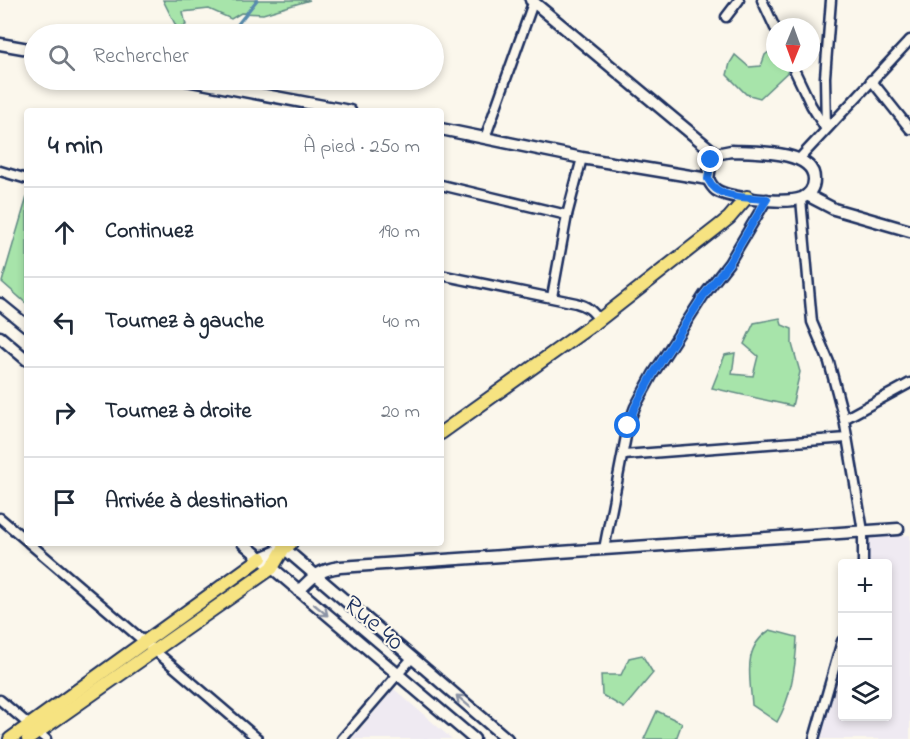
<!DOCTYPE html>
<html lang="fr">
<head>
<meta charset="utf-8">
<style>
	body { margin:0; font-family:"Indie Flower",sans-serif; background:#f6f6f7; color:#1f2937 }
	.controls { position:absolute; right:18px; bottom:18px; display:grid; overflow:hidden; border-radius:6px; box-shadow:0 3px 9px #0003 }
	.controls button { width:54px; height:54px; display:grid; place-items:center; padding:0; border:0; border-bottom:2px solid #e0e1e3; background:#fff; color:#1f2937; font:30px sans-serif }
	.compass { position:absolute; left:766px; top:18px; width:54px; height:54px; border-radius:50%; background:#fff; box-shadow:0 3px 9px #0003; rotate:181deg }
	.stop { position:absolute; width:18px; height:18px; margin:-14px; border:4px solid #1a73e8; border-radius:50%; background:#fff }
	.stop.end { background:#1a73e8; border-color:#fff; box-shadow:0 2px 6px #0008 }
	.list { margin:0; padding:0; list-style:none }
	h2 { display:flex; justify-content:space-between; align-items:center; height:78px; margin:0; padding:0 24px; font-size:26px }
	h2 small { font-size:20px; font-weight:400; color:#747a83 }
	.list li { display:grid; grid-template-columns:39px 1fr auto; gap:18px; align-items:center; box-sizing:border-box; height:90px; padding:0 24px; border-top:2px solid #e0e1e3 }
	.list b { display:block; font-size:22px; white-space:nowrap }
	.list em { font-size:20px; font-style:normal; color:#747a83 }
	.icon { flex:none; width:33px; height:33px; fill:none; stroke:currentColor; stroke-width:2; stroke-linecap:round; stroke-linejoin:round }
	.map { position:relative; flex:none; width:910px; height:739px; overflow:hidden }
	.search { position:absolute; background:#fff; box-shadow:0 3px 9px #0003; left:24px; top:24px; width:420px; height:66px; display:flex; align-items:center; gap:15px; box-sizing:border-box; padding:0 21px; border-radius:33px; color:#747a83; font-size:22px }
	.panel { position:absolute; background:#fff; box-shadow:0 3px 9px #0003; left:24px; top:108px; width:420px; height:438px; border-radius:6px }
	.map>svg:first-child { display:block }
	.built { fill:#efeaf2 }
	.green { fill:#a7e4aa; stroke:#618a84; stroke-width:1.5 }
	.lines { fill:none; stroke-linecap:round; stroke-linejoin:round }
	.stream { stroke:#588bad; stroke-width:3 }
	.street-casing { stroke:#1b2f5e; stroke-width:13 }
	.secondary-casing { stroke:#1b2f5e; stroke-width:15 }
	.primary-casing { stroke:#1b2f5e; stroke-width:16 }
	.street { stroke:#fbf7ec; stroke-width:8 }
	.secondary { stroke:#fbf7ec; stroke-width:10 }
	.primary { stroke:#f6e381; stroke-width:12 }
	.oneway { stroke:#8b93a5 }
	.route { stroke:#1a73e8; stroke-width:8 }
	.labels { text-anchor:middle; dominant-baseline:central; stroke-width:4.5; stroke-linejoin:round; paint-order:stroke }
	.street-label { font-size:26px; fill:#1b2f5e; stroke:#fbf7ec }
</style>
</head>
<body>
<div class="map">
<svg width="910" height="739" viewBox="0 0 910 739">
	<rect width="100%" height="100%" fill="#fbf7ec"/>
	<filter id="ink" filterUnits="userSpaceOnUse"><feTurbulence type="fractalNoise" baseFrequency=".0167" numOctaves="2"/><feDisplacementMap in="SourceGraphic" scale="12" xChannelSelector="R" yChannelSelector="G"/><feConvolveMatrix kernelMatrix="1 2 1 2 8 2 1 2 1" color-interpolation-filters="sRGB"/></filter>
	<g filter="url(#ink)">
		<!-- built -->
		<g class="built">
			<polygon points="910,535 910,739 821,739 838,674 842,674 842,716 888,716 888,564 868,563 870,538"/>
			<polygon points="394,689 452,739 352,739"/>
		</g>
		<!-- green -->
		<g class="green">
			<polygon points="163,0 310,0 263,14 241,13 231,19 209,9 183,12 186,25 177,28"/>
			<polygon points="775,47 775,63 793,63 794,66 760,98 746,94 727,75 730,63 735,55 749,67 761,66 765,55"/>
			<polygon points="27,197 27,304 2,282"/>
			<polygon points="780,318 782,325 792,329 792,344 800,372 792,406 712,388 725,355 735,353 732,374 753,376 758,356 744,344 754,323"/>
			<path d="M770 630 797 637C796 665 791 698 777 722L752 705C750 676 742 648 770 630Z"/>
			<polygon points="642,655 653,673 624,708 602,695 601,675 621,675 629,658"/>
			<polygon points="657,711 682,723 676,739 644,739"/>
		</g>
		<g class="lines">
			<!-- stream -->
			<polyline class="stream" points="230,34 257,0"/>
			<defs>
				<g id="street">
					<polyline points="762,0 775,28"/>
					<polyline points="726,17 739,0"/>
					<polyline points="791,63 811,105 825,128"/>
					<polyline points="871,80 910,129"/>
					<polyline points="826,129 825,77 831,0"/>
					<polyline points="485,138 533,3"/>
					<polyline points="799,159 910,40"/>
					<polyline points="0,171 27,179"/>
					<polyline points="441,185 567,215"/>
					<polyline points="801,199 812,322 829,362 844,419 863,531 863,564"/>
					<path d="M441 275 576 303C587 306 592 310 599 320"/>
					<polyline points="552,297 567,215 582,158"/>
					<polyline points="844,419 910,383"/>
					<polyline points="624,455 847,438"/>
					<polyline points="0,518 27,541"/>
					<polyline points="29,543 258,739"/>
					<polyline points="604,549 628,426 635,407 653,374 704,295 729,263 767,199"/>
					<polyline points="0,700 46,739"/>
					<polyline points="342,739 412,658"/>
					<polyline points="814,739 842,641"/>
				</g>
				<g id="secondary">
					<polyline points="531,0 716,154"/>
					<polyline points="0,44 34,50"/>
					<polyline points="186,80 350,111"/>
					<polyline points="441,129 582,158 708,179"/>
					<path d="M731 151C751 152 815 149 814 180 814 188 809 195 802 198 787 204 729 199 716 190 712 187 710 183 708 179L711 160 716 154Z"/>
					<polyline points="807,195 834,209 910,231"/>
					<polyline points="0,304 27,326"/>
					<polyline points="0,337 27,360"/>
					<polyline points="243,543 474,739"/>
					<polyline points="278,543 507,739"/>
					<polyline points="261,558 284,548"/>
					<path d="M299 591C313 576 319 570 340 567L898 529"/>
				</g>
				<g id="primary">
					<polyline points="441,433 599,320 719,226 729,218 747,197"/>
					<polyline points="10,739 261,558"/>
					<polyline points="28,739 272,568 284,548 291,543"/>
				</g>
			</defs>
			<!-- street casing -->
			<use href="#street" class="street-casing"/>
			<!-- secondary casing -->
			<use href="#secondary" class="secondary-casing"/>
			<!-- primary casing -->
			<use href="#primary" class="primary-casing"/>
			<!-- street -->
			<use href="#street" class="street"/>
			<!-- secondary -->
			<use href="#secondary" class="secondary"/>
			<!-- primary -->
			<use href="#primary" class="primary"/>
		</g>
		<!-- one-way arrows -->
		<defs><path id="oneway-shaft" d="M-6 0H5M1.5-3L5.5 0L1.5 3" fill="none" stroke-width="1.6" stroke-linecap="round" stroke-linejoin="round" transform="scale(1.5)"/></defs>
		<g class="oneway">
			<use href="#oneway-shaft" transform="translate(321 610) rotate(40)"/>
			<use href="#oneway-shaft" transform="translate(463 701) rotate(-139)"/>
		</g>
	</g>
	<g class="lines" filter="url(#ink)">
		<!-- route -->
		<path class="route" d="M628 426 635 407 653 374 704 295 729 263 767 199C747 197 718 200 708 179L711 160"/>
	</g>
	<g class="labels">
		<!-- street labels -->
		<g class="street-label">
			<text transform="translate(373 624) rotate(40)">Rue 40</text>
		</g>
	</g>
</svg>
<div class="controls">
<button>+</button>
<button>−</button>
<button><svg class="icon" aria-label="layers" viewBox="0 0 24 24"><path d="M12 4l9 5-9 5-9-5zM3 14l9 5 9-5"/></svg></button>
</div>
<svg class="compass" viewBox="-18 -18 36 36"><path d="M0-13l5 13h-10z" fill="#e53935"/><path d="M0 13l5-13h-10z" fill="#747a83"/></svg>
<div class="stop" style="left:628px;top:426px"></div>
<div class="stop end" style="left:711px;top:160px"></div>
<div class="search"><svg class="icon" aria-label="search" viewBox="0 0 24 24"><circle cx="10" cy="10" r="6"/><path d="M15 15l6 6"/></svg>Rechercher</div>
<section class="panel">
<h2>4 min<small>À pied · 250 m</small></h2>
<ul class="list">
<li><svg class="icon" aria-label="ahead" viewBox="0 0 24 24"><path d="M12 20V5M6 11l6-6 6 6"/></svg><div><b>Continuez</b></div><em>190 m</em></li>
<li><svg class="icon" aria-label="left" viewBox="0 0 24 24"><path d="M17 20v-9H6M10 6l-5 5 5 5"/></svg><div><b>Tournez à gauche</b></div><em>40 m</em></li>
<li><svg class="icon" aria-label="right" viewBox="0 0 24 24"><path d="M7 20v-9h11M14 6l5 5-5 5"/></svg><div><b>Tournez à droite</b></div><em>20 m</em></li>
<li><svg class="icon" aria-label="arrive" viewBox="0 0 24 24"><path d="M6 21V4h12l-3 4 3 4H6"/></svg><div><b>Arrivée à destination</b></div></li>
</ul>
</section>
</div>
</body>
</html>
